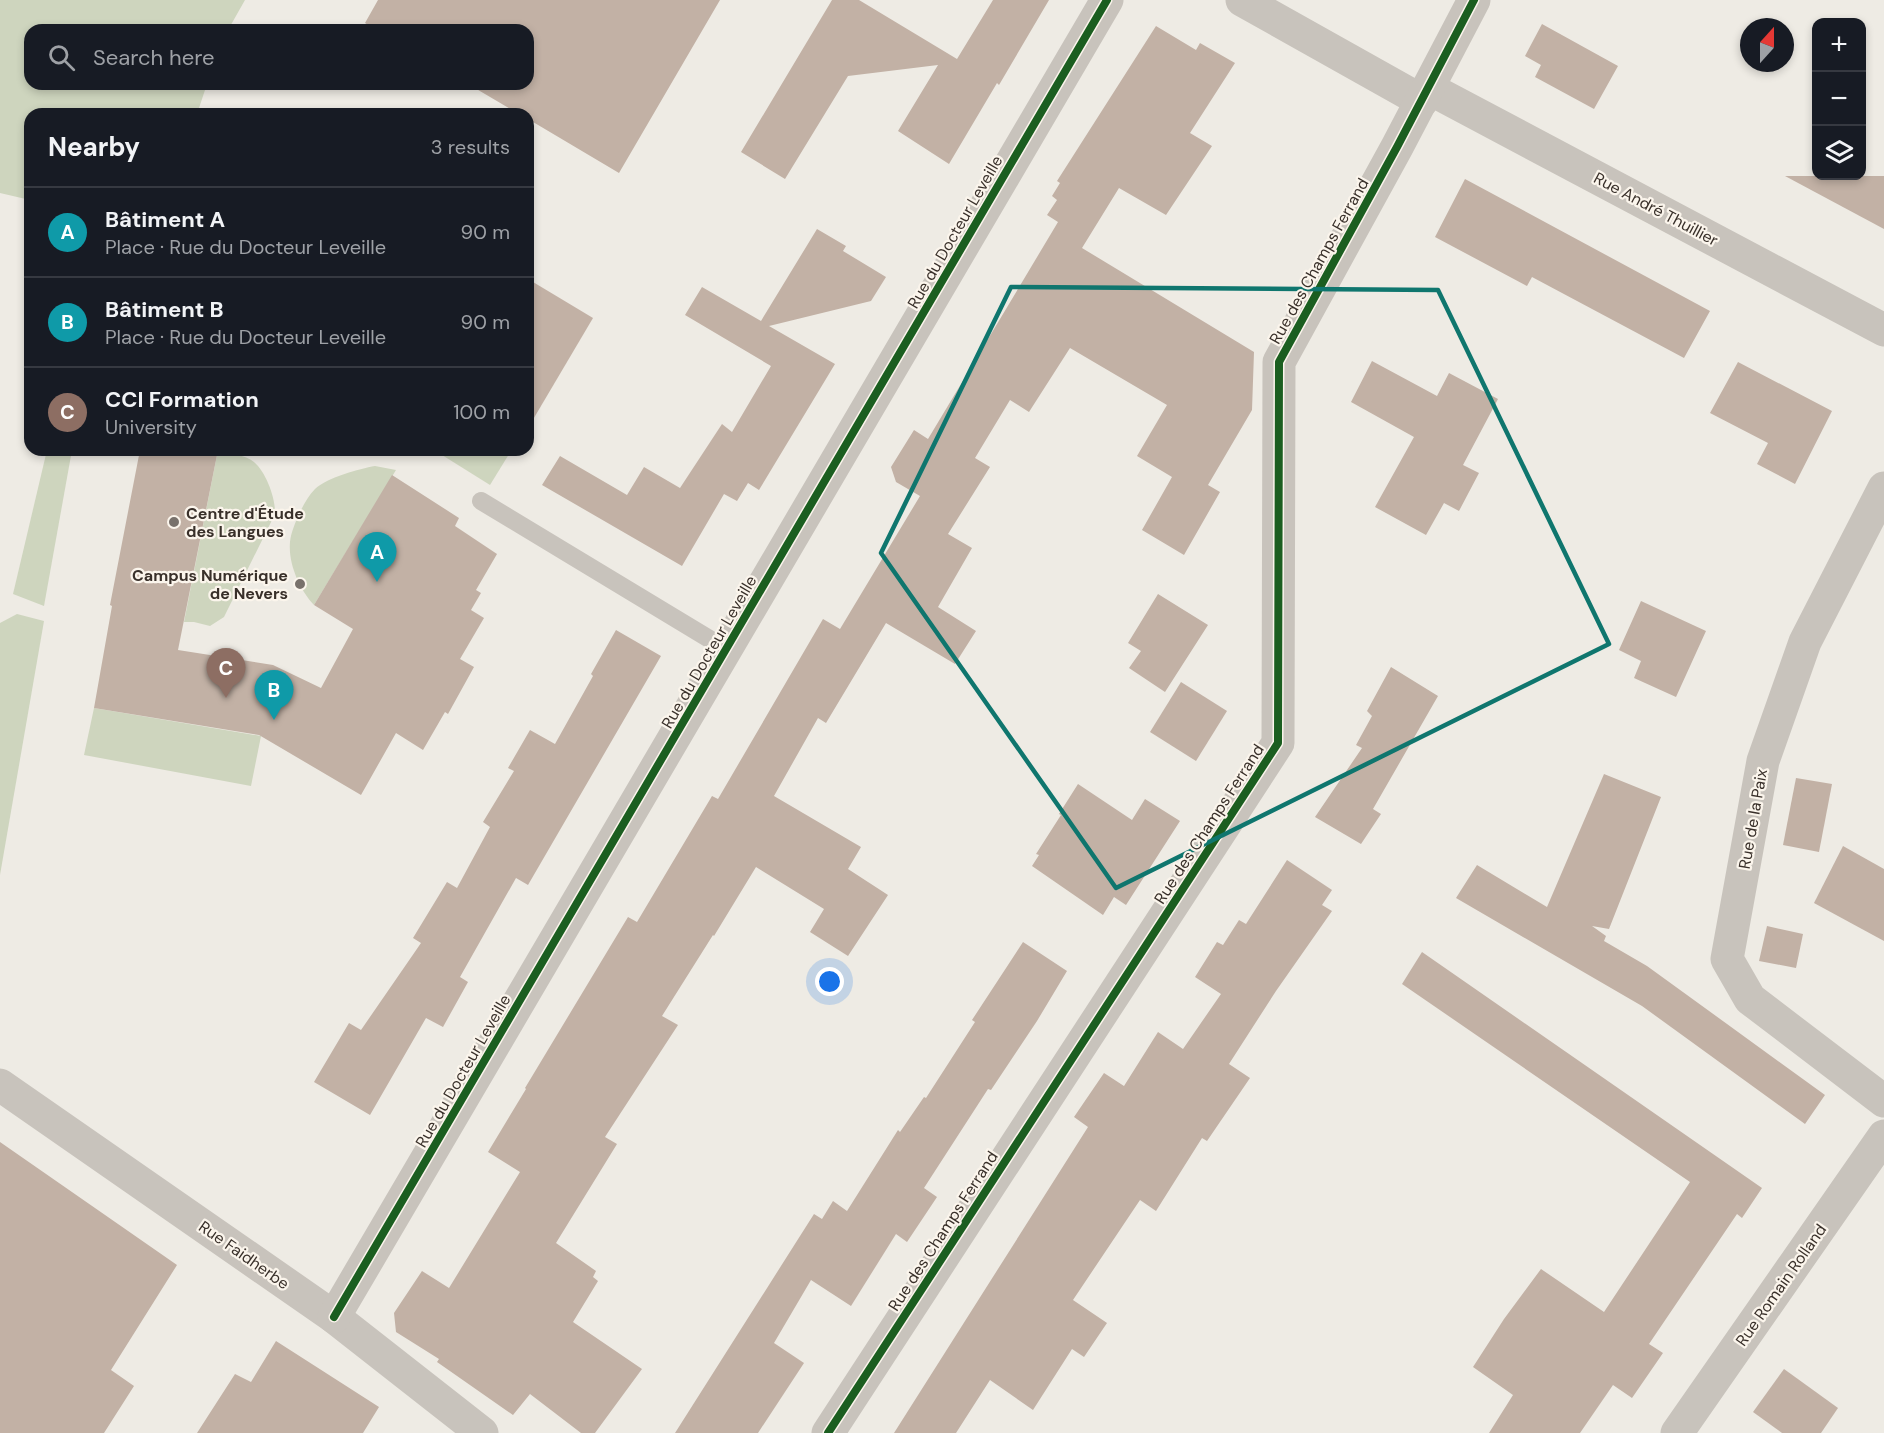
<!DOCTYPE html>
<html lang="en">
<head>
<meta charset="utf-8">
<style>
	body { margin:0; font-family:"DM Sans",sans-serif; background:#20242c; color:#f1f3f6 }
	.controls { position:absolute; right:18px; top:18px; display:grid; overflow:hidden; border-radius:12px; box-shadow:0 3px 9px #0003 }
	.controls button { width:54px; height:54px; display:grid; place-items:center; padding:0; border:0; border-bottom:2px solid #363941; background:#171b24; color:#f1f3f6; font:30px sans-serif }
	.compass { position:absolute; left:1740px; top:18px; width:54px; height:54px; border-radius:50%; background:#171b24; box-shadow:0 3px 9px #0003; rotate:21deg }
	.you { position:absolute; left:830px; top:982px; width:21px; height:21px; margin:-15px; border:4px solid #fff; border-radius:50%; background:#1a73e8; box-shadow:0 0 0 9px #1a73e833 }
	.badge { display:grid; place-items:center; width:39px; height:39px; border-radius:50%; background:#0f766e; color:#fff; font-size:20px; font-weight:700 }
	.pin { position:absolute; translate:-50% -50px; filter:drop-shadow(0 2px 3px #0008) }
	.pin::after { content:''; position:absolute; top:32px; width:21px; height:18px; background:inherit; clip-path:polygon(0 0,100% 0,50% 100%) }
	.list { margin:0; padding:0; list-style:none }
	h2 { display:flex; justify-content:space-between; align-items:center; height:78px; margin:0; padding:0 24px; font-size:26px }
	h2 small { font-size:20px; font-weight:400; color:#9ea1a6 }
	.list li { display:grid; grid-template-columns:39px 1fr auto; gap:18px; align-items:center; box-sizing:border-box; height:90px; padding:0 24px; border-top:2px solid #363941 }
	.list b { display:block; font-size:22px; white-space:nowrap }
	.list p { margin:0; font-size:20px; white-space:nowrap; color:#9ea1a6 }
	.list em { font-size:20px; font-style:normal; color:#9ea1a6 }
	.icon { flex:none; width:33px; height:33px; fill:none; stroke:currentColor; stroke-width:2; stroke-linecap:round; stroke-linejoin:round }
	.map { position:relative; flex:none; width:1884px; height:1433px; overflow:hidden }
	.search { position:absolute; background:#171b24; box-shadow:0 3px 9px #0003; left:24px; top:24px; width:510px; height:66px; display:flex; align-items:center; gap:15px; box-sizing:border-box; padding:0 21px; border-radius:18px; color:#9ea1a6; font-size:22px }
	.panel { position:absolute; background:#171b24; box-shadow:0 3px 9px #0003; left:24px; top:108px; width:510px; height:348px; border-radius:18px }
	.map>svg:first-child { display:block }
	.green { fill:#ced5be }
	.building { fill:#c2b1a5 }
	.lines { fill:none; stroke-linecap:round; stroke-linejoin:round }
	.lane { stroke:#c8c3bc; stroke-width:18 }
	.street { stroke:#c8c3bc; stroke-width:33 }
	.cycleway-casing { stroke:#fbf5ec; stroke-width:11 }
	.cycleway { stroke:#1b5e20; stroke-width:8 }
	.marked { fill:none; stroke:#0f766e; stroke-width:4.5; stroke-linejoin:round }
	.poi-dot { fill:#78716b; stroke:#fbf5ec; stroke-width:2 }
	.labels { text-anchor:middle; dominant-baseline:central; stroke-width:4.5; stroke-linejoin:round; paint-order:stroke }
	.street-label { font-size:16px; fill:#39302a; stroke:#fbf5ec }
	.poi-label { font-size:16px; font-weight:bold; fill:#39302a; stroke:#fbf5ec; text-anchor:start }
</style>
</head>
<body>
<div class="map">
<svg width="1884" height="1433" viewBox="0 0 1884 1433">
	<rect width="100%" height="100%" fill="#eeebe4"/>
	<!-- green -->
	<g class="green">
		<polygon points="0,0 245,0 228,30 30,30 30,84 207,84 197,114 30,114 30,200 0,193"/>
		<polygon points="47,450 72,450 44,606 13,594"/>
		<path d="M218 450C230 453 245 455 254 462 266 472 276 499 275 514L224 617 210 626 194 622H184Z"/>
		<polygon points="434,450 509,450 511,451 490,485"/>
		<path d="M375 466 396 470 314 605C300 590 288 564 290 542 291 532 296 521 300 512 304 504 309 495 315 489 328 477 359 469 375 466Z"/>
		<polygon points="17,614 44,621 0,875 0,623"/>
		<polygon points="94,708 261,736 251,786 84,755"/>
	</g>
	<!-- building -->
	<g class="building">
		<polygon points="378,0 720,0 619,173 528,119 528,114 519,114 468,84 528,84 528,30 376,30 365,23"/>
		<polygon points="832,0 859,0 957,59 993,0 1049,0 999,85 997,83 949,164 898,131 938,65 848,76 785,179 741,152"/>
		<polygon points="1542,24 1618,66 1594,109 1535,77 1541,65 1525,56"/>
		<polygon points="1156,26 1196,50 1200,43 1235,63 1190,133 1212,146 1166,215 1119,188 1082,248 1254,352 1252,410 1208,485 1220,492 1184,555 1142,530 1172,477 1137,456 1167,405 1070,348 1029,412 1010,400 975,458 990,467 948,534 972,548 938,607 976,631 955,664 886,623 826,723 818,718 774,796 861,847 848,869 888,895 848,956 810,932 824,909 756,867 714,936 713,935 662,1016 678,1025 605,1137 617,1144 556,1243 596,1271 593,1277 598,1281 573,1322 642,1369 595,1433 581,1433 530,1394 513,1415 437,1362 439,1359 396,1332 394,1313 422,1271 449,1288 520,1172 488,1152 526,1089 525,1088 628,917 637,922 712,796 718,799 823,619 840,629 920,496 896,482 891,467 914,430 928,439 1000,319 1058,222 1047,215 1057,200 1052,196 1060,183 1057,181"/>
		<polygon points="1785,176 1884,176 1884,229"/>
		<polygon points="1465,179 1710,311 1684,358 1532,277 1527,286 1435,237"/>
		<polygon points="817,229 846,246 843,251 886,277 871,301 769,326 835,364 759,490 748,483 737,501 724,494 682,566 542,485 560,456 627,495 644,467 680,488 722,424 732,432 771,366 685,315 702,287 761,321"/>
		<polygon points="528,279 593,318 528,428"/>
		<polygon points="1372,361 1437,396 1449,373 1498,399 1463,465 1479,473 1459,511 1444,503 1426,535 1375,507 1414,437 1351,402"/>
		<polygon points="1738,362 1832,411 1795,484 1757,464 1768,443 1710,413"/>
		<polygon points="140,450 218,450 178,650 273,665 321,688 353,629 314,605 392,475 459,518 455,526 497,554 476,590 481,593 471,610 484,618 460,659 474,667 448,714 445,712 423,750 396,733 361,795 259,735 94,708 112,606 110,605"/>
		<polygon points="1158,594 1208,625 1165,692 1129,668 1141,651 1128,643"/>
		<polygon points="1641,601 1706,631 1676,697 1634,678 1641,661 1619,650"/>
		<polygon points="616,630 661,656 528,885 516,878 460,977 468,982 443,1027 426,1018 370,1115 314,1082 349,1023 361,1030 421,943 413,938 447,882 457,888 490,827 483,822 514,771 508,768 530,730 555,744 593,676 591,674"/>
		<polygon points="1391,667 1438,696 1373,809 1381,814 1361,844 1315,817 1362,748 1356,745 1372,716 1367,711"/>
		<polygon points="1181,682 1227,711 1196,761 1150,732"/>
		<polygon points="1604,774 1661,797 1609,929 1592,926 1606,936 1604,941 1647,966 1825,1095 1805,1124 1642,1006 1456,898 1477,865 1547,907"/>
		<polygon points="1796,778 1832,784 1819,852 1783,845"/>
		<polygon points="1078,784 1132,820 1145,799 1180,821 1126,905 1114,897 1103,915 1032,866 1039,855 1036,854 1061,815 1059,814"/>
		<polygon points="1843,846 1884,869 1884,941 1814,903"/>
		<polygon points="1287,860 1332,890 1322,905 1332,911 1276,991 1229,1064 1250,1078 1207,1141 1202,1138 1156,1211 1140,1200 1073,1300 1107,1323 1084,1357 1072,1349 1033,1410 990,1380 956,1433 894,1433 1088,1127 1074,1117 1104,1073 1124,1086 1158,1032 1183,1049 1221,994 1195,977 1217,942 1223,945 1239,920 1246,924"/>
		<polygon points="1767,926 1803,934 1796,968 1759,961"/>
		<polygon points="1023,942 1067,971 1037,1021 991,1090 988,1089 924,1188 937,1197 907,1242 896,1234 851,1306 811,1280 774,1343 804,1363 758,1433 675,1433 814,1214 822,1219 833,1201 847,1211 898,1130 900,1132 924,1097 926,1098 975,1022 972,1020"/>
		<polygon points="1422,952 1762,1188 1742,1218 1737,1214 1649,1344 1663,1353 1632,1398 1613,1385 1580,1433 1489,1433 1513,1395 1473,1367 1504,1319 1541,1269 1604,1312 1690,1182 1402,984"/>
		<polygon points="0,1142 177,1265 111,1370 134,1386 104,1433 0,1433"/>
		<polygon points="276,1341 379,1407 363,1433 197,1433 235,1374 251,1382"/>
		<polygon points="1784,1369 1838,1408 1821,1433 1782,1433 1753,1412"/>
	</g>
	<g class="lines">
		<!-- lane -->
		<polyline class="lane" points="481,501 726,649"/>
		<!-- street -->
		<g class="street">
			<polyline points="1242,0 1422,101"/>
			<polyline points="1428,88 1884,330"/>
			<polyline points="1884,488 1805,642 1763,761 1727,959 1750,999 1884,1101"/>
			<polyline points="0,1085 334,1317 482,1433"/>
			<polyline points="334,1317 1107,0"/>
			<polyline points="828,1433 1278,743 1279,362 1397,147 1474,0"/>
			<polyline points="1677,1433 1884,1136"/>
		</g>
		<defs>
			<g id="cycleway">
				<polyline points="334,1317 1107,0"/>
				<polyline points="828,1433 1278,743 1279,362 1397,147 1474,0"/>
			</g>
		</defs>
		<!-- cycleway casing -->
		<use href="#cycleway" class="cycleway-casing"/>
		<!-- cycleway -->
		<use href="#cycleway" class="cycleway"/>
	</g>
	<!-- marked area -->
	<path class="marked" d="M1011 287 1438 290 1609 644 1116 888 881 553Z"/>
	<!-- markers -->
	<g class="poi-dot">
		<circle cx="174" cy="522" r="6"/>
		<circle cx="300" cy="584" r="6"/>
	</g>
	<g class="labels">
		<!-- street labels -->
		<g class="street-label">
			<text transform="translate(1656 209) rotate(28)">Rue André Thuillier</text>
			<text transform="translate(955 232) rotate(-60)">Rue du Docteur Leveille</text>
			<text transform="translate(1319 261) rotate(-61)">Rue des Champs Ferrand</text>
			<text transform="translate(709 652) rotate(-60)">Rue du Docteur Leveille</text>
			<text transform="translate(1753 819) rotate(-80)">Rue de la Paix</text>
			<text transform="translate(1209 824) rotate(-57)">Rue des Champs Ferrand</text>
			<text transform="translate(463 1071) rotate(-60)">Rue du Docteur Leveille</text>
			<text transform="translate(943 1231) rotate(-57)">Rue des Champs Ferrand</text>
			<text transform="translate(244 1255) rotate(35)">Rue Faidherbe</text>
			<text transform="translate(1781 1285) rotate(-55)">Rue Romain Rolland</text>
		</g>
		<!-- poi labels -->
		<g class="poi-label">
			<text x="186" y="513">Centre d'Étude<tspan x="186" dy="18">des Langues</tspan></text>
			<text x="288" y="575" text-anchor="end">Campus Numérique<tspan x="288" dy="18">de Nevers</tspan></text>
		</g>
	</g>
</svg>
<div class="controls">
<button>+</button>
<button>−</button>
<button><svg class="icon" aria-label="layers" viewBox="0 0 24 24"><path d="M12 4l9 5-9 5-9-5zM3 14l9 5 9-5"/></svg></button>
</div>
<svg class="compass" viewBox="-18 -18 36 36"><path d="M0-13l5 13h-10z" fill="#e53935"/><path d="M0 13l5-13h-10z" fill="#9ea1a6"/></svg>
<div class="you"></div>
<div class="pin badge" style="left:377px;top:582px;background:#0f9aa8">A</div>
<div class="pin badge" style="left:274px;top:720px;background:#0f9aa8">B</div>
<div class="pin badge" style="left:226px;top:698px;background:#8d6e63">C</div>
<div class="search"><svg class="icon" aria-label="search" viewBox="0 0 24 24"><circle cx="10" cy="10" r="6"/><path d="M15 15l6 6"/></svg>Search here</div>
<section class="panel">
<h2>Nearby<small>3 results</small></h2>
<ul class="list">
<li><span class="badge" style="background:#0f9aa8">A</span><div><b>Bâtiment A</b><p>Place · Rue du Docteur Leveille</p></div><em>90 m</em></li>
<li><span class="badge" style="background:#0f9aa8">B</span><div><b>Bâtiment B</b><p>Place · Rue du Docteur Leveille</p></div><em>90 m</em></li>
<li><span class="badge" style="background:#8d6e63">C</span><div><b>CCI Formation</b><p>University</p></div><em>100 m</em></li>
</ul>
</section>
</div>
</body>
</html>
